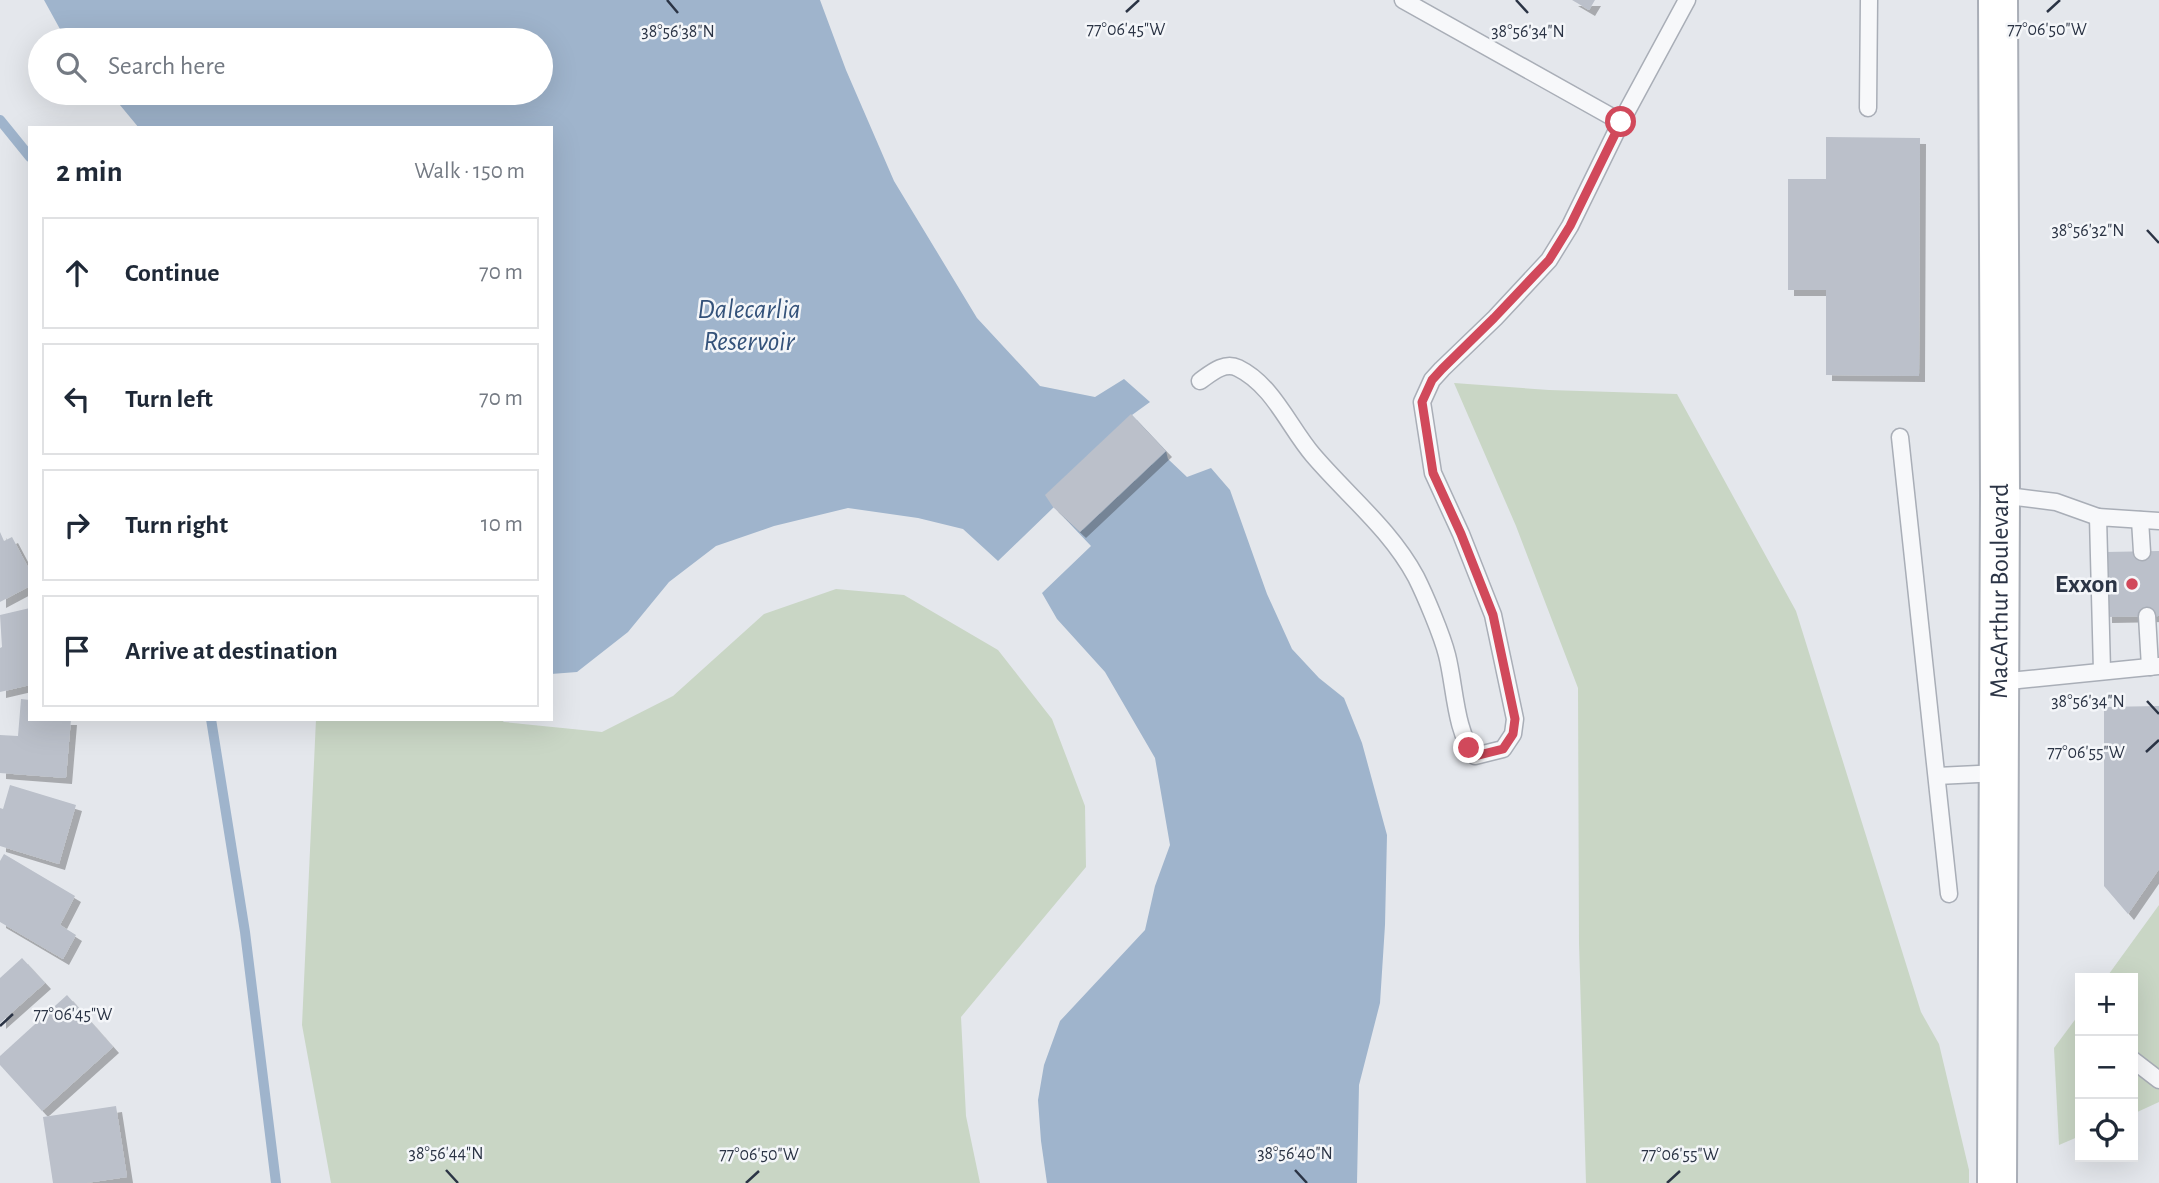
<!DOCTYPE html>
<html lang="en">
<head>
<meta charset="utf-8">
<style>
	body { margin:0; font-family:"Alegreya Sans",sans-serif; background:#f2f2f3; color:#1f2937 }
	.controls { position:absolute; right:21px; bottom:21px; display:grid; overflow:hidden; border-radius:0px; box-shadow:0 7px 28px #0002 }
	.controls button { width:63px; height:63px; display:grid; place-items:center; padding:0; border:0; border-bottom:2px solid #e0e1e3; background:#fff; color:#1f2937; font:35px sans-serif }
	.stop { position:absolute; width:21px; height:21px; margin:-16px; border:5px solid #d1495b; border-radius:50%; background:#fff }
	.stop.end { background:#d1495b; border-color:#fff; box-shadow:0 2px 7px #0008 }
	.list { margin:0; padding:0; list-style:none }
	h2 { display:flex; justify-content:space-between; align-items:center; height:91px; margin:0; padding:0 28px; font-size:30px }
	h2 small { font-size:23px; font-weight:400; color:#747a83 }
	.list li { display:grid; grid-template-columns:46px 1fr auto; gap:21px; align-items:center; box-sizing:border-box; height:112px; margin:0 14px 14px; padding:0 14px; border:2px solid #e0e1e3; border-radius:0px }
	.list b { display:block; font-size:26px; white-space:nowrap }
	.list em { font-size:23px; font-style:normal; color:#747a83 }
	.icon { flex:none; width:38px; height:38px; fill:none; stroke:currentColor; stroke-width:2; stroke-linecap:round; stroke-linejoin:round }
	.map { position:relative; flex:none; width:2159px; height:1183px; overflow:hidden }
	.search { position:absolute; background:#fff; box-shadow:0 7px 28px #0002; left:28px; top:28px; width:525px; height:77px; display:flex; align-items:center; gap:18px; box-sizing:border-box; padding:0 24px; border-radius:38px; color:#747a83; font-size:26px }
	.panel { position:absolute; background:#fff; box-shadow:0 7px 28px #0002; left:28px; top:126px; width:525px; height:595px; border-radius:0px }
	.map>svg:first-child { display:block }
	.green { fill:#c9d6c5 }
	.water { fill:#9fb4cc }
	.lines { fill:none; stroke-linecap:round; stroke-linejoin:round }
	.stream { stroke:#9fb4cc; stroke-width:10 }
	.building { fill:#bbc0ca; filter:url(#shadow) }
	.service-casing { stroke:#a9aeb7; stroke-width:19 }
	.secondary-casing { stroke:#a9aeb7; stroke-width:42 }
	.service { stroke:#f7f8fa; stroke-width:16 }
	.secondary { stroke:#fff; stroke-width:38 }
	.route { stroke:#d1495b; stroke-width:9 }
	.ticks { fill:none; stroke:#2b3445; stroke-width:2.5 }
	.poi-dot { fill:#d1495b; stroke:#f4f6f9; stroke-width:2.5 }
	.labels { text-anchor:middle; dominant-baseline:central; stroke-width:5; stroke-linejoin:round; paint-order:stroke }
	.poi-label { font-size:26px; font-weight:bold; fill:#2b3445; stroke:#f4f6f9; text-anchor:end }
	.street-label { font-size:26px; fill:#2b3445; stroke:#f4f6f9 }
	.water-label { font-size:28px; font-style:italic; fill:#34527a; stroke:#f4f6f9 }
	.ticks-label { font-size:18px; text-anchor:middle; fill:#2b3445; stroke:#f4f6f9; stroke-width:5; stroke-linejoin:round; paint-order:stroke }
</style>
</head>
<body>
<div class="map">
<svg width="2159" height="1183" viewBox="0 0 2159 1183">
	<defs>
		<filter id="shadow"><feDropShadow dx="6" dy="6" stdDeviation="0" flood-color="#0004"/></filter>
	</defs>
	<rect width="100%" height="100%" fill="#e4e7ec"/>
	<!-- green -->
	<g class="green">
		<polygon points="1454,383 1549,390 1677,394 1796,611 1921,1012 1939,1044 1969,1170 1969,1183 1586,1183 1579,943 1578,688 1516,526"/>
		<polygon points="836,589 904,595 998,650 1052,719 1085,806 1086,867 961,1017 966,1116 980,1183 331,1183 302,1025 316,719 500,719 504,722 602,732 673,696 764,614"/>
		<polygon points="2159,905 2159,1102 2133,1114 2133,978 2106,978"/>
		<polygon points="2080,1013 2080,1136 2059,1145 2054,1048"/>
	</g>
	<!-- water -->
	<polygon class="water" points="44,0 820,0 846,70 894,181 977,318 1040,386 1095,397 1124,379 1150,402 1132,415 1166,451 1168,459 1187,477 1211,468 1230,490 1267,594 1292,649 1319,678 1344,698 1362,743 1387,835 1385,925 1380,1003 1359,1085 1357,1183 1047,1183 1041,1141 1038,1100 1044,1065 1060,1021 1145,930 1155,886 1170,845 1155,758 1105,672 1057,619 1042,593 1091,546 1054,507 998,561 963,529 918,518 848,508 774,526 716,546 669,582 628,632 577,672 551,674 551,128 139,128 110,93 541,93 541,40 66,40"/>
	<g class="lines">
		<!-- stream -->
		<g class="stream">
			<polyline points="0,120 30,157"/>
			<polyline points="211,719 245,932 276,1183"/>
		</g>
	</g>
	<!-- building -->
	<g class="building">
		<polygon points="1572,0 1595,0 1589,10"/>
		<polygon points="1826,137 1920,138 1919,376 1826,375 1826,290 1788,290 1788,179 1826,179"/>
		<polygon points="1131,414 1166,451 1080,532 1053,507 1045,495"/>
		<polygon points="0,532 4,541 12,537 30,571 30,586 0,602"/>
		<polygon points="2159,551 2159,616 2106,617 2105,552"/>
		<polygon points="30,608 30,685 0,692 0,648 2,647 0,615"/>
		<polygon points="21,699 30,700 30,719 71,719 66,778 0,773 0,735 18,736"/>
		<polygon points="2159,706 2159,869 2128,914 2104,886 2104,707"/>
		<polygon points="10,785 76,805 59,864 0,846 0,808 3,809"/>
		<polygon points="4,854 75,896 60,925 76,935 63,959 0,922 0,861"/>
		<polygon points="22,958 45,983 0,1023 0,978"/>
		<polygon points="67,995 113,1047 42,1111 0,1065 0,1056"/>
		<polygon points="116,1106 127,1177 86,1183 53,1183 43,1117"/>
	</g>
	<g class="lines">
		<defs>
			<g id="service">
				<polyline points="1403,0 1621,122"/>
				<polyline points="1868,108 1869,0"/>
				<path d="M1200 381C1210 374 1224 361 1238 368 1273 385 1289 427 1313 455 1348 496 1390 529 1416 577 1425 595 1442 635 1447 655 1455 686 1455 732 1475 756L1503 749 1513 734 1515 719 1493 615 1461 534 1433 473 1422 402 1432 380 1442 369 1495 318 1549 260 1570 226 1621 122 1687 0"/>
				<polyline points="1900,437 1949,894"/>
				<polyline points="2000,495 2056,502 2098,517"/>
				<polyline points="2140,520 2142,552"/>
				<polyline points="2147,616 2150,667"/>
				<polyline points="2102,671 2098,517 2159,521"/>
				<polyline points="1999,682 2159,666"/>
				<polyline points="1937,776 1999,773"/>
				<polyline points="2133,1060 2159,1080"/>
			</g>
			<g id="secondary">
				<path id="s1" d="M1997 1183 2000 495 1998 0"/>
			</g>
		</defs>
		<!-- service casing -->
		<use href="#service" class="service-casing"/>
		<!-- secondary casing -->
		<use href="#secondary" class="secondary-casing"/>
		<!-- service -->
		<use href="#service" class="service"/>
		<!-- secondary -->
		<use href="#secondary" class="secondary"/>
	</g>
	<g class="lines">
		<!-- route -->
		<polyline class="route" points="1469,748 1475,756 1503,749 1513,734 1515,719 1493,615 1461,534 1433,473 1422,402 1432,380 1442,369 1494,318 1549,260 1570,226 1621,122"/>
	</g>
	<!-- ticks -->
	<path class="ticks" d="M667 0 678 13M1516 0 1528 13M1126 12 1139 0M2047 12 2060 0M2147 230 2159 243M2147 701 2159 714M2146 752 2159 740M0 1026 13 1014M446 1170 458 1183M1295 1170 1307 1183M746 1183 759 1171M1667 1183 1680 1171"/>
	<!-- markers -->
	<circle class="poi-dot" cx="2132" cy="584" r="7"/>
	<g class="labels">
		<!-- poi labels -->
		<g class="poi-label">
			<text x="2118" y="584">Exxon</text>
		</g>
		<!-- street labels -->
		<g class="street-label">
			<text stroke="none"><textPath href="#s1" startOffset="592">MacArthur Boulevard</textPath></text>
		</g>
		<!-- water labels -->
		<g class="water-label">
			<text x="749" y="310">Dalecarlia<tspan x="749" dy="32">Reservoir</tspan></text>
		</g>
	</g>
	<g class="ticks-label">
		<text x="1126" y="35">77°06'45"W</text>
		<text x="2047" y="35">77°06'50"W</text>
		<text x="678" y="37">38°56'38"N</text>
		<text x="1528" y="37">38°56'34"N</text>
		<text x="2088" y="236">38°56'32"N</text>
		<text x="2088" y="707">38°56'34"N</text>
		<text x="2086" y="758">77°06'55"W</text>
		<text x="73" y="1020">77°06'45"W</text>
		<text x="446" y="1159">38°56'44"N</text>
		<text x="1295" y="1159">38°56'40"N</text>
		<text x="759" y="1160">77°06'50"W</text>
		<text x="1680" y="1160">77°06'55"W</text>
	</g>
</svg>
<div class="controls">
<button>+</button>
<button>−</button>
<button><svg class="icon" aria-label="locate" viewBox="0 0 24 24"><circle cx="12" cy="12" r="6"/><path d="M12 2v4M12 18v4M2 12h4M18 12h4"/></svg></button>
</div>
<div class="stop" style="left:1621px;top:122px"></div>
<div class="stop end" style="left:1469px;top:748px"></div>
<div class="search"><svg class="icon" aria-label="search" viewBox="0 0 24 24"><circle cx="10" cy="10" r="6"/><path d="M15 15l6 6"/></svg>Search here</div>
<section class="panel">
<h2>2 min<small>Walk · 150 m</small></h2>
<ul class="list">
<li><svg class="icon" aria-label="ahead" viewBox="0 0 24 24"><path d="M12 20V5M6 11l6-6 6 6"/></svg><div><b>Continue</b></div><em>70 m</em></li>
<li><svg class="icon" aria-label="left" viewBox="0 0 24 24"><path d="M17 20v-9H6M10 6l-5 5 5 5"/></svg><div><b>Turn left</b></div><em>70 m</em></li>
<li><svg class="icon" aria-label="right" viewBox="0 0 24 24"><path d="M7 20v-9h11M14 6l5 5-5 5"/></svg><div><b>Turn right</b></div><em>10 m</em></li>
<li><svg class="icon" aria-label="arrive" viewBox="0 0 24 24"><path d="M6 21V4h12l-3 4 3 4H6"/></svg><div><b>Arrive at destination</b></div></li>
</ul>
</section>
</div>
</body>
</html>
